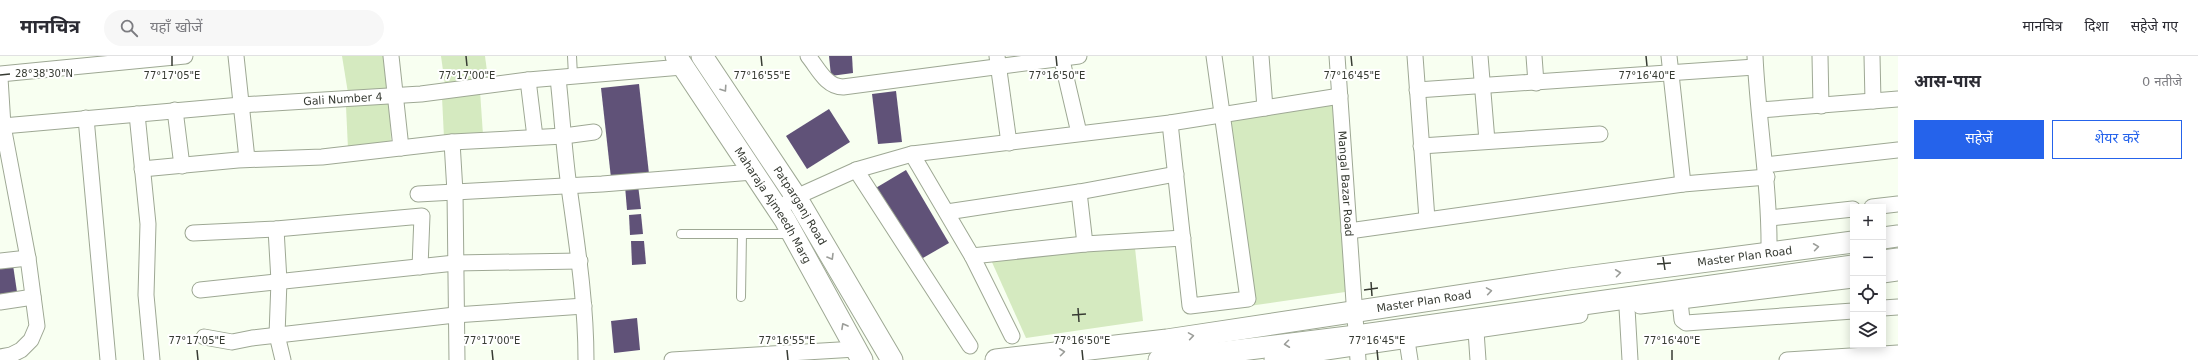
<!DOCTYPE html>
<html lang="hi">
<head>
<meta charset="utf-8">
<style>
	body { margin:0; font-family:"DejaVu Sans","Noto Sans Devanagari",sans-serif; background:#f7f7f7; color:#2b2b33 }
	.controls { position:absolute; right:12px; bottom:12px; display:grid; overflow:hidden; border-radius:0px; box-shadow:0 2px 10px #0003 }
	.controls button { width:36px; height:36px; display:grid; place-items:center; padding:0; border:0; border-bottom:1px solid #e1e1e2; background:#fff; color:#2b2b33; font:20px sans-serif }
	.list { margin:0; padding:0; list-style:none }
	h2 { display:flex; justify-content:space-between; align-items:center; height:52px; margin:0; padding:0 16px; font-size:17px }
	h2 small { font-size:13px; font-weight:400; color:#7c7c81 }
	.actions { display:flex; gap:8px; padding:12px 16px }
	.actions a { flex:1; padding:9px 0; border:1px solid #2563eb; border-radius:0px; text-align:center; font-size:14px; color:#2563eb }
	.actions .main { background:#2563eb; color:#fff }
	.icon { flex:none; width:22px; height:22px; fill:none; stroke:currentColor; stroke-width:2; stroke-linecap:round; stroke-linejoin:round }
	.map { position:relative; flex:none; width:1898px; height:304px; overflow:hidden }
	header { display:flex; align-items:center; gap:24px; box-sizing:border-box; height:56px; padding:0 20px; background:#fff; border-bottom:1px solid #e1e1e2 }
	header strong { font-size:19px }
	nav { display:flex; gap:22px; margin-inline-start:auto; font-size:14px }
	.search { width:280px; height:36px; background:#f7f7f7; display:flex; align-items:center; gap:10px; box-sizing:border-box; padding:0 14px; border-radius:22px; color:#7c7c81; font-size:15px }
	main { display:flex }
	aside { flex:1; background:#fff }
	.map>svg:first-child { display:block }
	.green { fill:#d5eac0 }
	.building { fill:#605278 }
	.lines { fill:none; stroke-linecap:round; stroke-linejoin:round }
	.lane-casing { stroke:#9ea894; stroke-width:10 }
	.street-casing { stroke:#9ea894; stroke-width:17 }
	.secondary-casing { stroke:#9ea894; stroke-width:23 }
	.lane { stroke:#fff; stroke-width:8 }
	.street { stroke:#fff; stroke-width:15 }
	.secondary { stroke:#fff; stroke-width:21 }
	.oneway { stroke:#9b9d99 }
	.ticks { fill:none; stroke:#373b33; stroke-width:1.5 }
	.labels { text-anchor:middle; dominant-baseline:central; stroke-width:4; stroke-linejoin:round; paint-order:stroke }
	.street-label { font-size:11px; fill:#373b33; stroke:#fff }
	.ticks-label { font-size:10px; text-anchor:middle; fill:#373b33; stroke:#fff; stroke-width:4; stroke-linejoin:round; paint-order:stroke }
</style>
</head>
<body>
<header>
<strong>मानचित्र</strong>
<div class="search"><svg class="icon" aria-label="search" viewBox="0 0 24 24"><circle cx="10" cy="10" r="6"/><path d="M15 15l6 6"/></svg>यहाँ खोजें</div>
<nav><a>मानचित्र</a><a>दिशा</a><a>सहेजे गए</a></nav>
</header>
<main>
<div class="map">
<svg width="1898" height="304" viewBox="0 0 1898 304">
	<rect width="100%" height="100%" fill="#f8fff1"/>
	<!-- green -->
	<g class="green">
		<polygon points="342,0 388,0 390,37 348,37"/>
		<polygon points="441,0 485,0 488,23 445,29"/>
		<polygon points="480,35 483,79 444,82 442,41"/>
		<polygon points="1340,40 1352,235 1249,250 1222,58"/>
		<polygon points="390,47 391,88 348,93 346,50"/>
		<polygon points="1134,183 1143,265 1026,282 991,204"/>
	</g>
	<!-- building -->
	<g class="building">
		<polygon points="829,0 852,0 853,17 831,20"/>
		<polygon points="639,28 649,118 611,122 601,32"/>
		<polygon points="896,35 902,86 878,88 872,38"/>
		<polygon points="829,53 850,86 807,113 786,80"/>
		<polygon points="906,114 949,187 916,206 874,133"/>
		<polygon points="638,129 641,153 627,154 625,130"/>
		<polygon points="641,158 643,178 630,179 629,159"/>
		<polygon points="631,185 644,185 646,208 632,209"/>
		<polygon points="13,209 17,236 0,238 0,210"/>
		<polygon points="637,262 640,294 614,297 611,265"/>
	</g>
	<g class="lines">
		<defs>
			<g id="lane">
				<polyline points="572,0 573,20"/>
				<polyline points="681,178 790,178"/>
				<polyline points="741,241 742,178"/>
			</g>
			<g id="street">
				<polyline points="236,0 247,103"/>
				<polyline points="391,0 401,92"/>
				<path d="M808 0C818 12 826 31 843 31L1079 0"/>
				<polyline points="997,0 1009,87"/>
				<polyline points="1061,0 1079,77"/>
				<polyline points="1261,0 1265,52"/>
				<path id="s1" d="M1337 0 1358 304"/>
				<polyline points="1415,0 1427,163"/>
				<polyline points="1480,0 1487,85"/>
				<polyline points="1534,0 1536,27"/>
				<polyline points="1669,0 1683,128"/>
				<path d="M1755 0C1758 66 1770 131 1769 197"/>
				<polyline points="1820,0 1821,50"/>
				<polyline points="1872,0 1873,45"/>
				<polyline points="0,18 185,0"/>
				<polyline points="0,22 3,70 28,202 37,270 31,284 21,294 11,299 0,301"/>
				<path d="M558 22C562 58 564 95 569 131 577 189 586 246 586 304"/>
				<polyline points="528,24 535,81"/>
				<polyline points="1417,34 1755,11"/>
				<polyline points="175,54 182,110"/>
				<polyline points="1760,54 1898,43"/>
				<polyline points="137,58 148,168 146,239 152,304"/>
				<polyline points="86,62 108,304"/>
				<polyline points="1170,67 1190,250 1248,243 1214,0"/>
				<path id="s2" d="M3 70 241 49 421 38 528 24 682 11"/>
				<polyline points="452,86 455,136 457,304"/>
				<polyline points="1421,90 1600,78"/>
				<polyline points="912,98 972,200 1012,280"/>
				<polyline points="1765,109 1898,94"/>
				<polyline points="142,113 238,104 322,101 452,86 564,80 594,76"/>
				<polyline points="856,114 970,290"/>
				<polyline points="1079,136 1085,188"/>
				<polyline points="418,138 602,128 753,116"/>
				<polyline points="1872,151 1898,148"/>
				<polyline points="778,153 796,141 856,114 912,98 1170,67 1340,40"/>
				<polyline points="947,156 1079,136 1176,118"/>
				<polyline points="1770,162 1853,153"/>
				<polyline points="276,173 279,225 277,279 283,304"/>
				<polyline points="1349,175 1683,128 1767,121"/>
				<polyline points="193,177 276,173 422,160 420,211"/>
				<polyline points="972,200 1085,188 1183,182"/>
				<polyline points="0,205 28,202"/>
				<polyline points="1883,219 1898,217"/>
				<polyline points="200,234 455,207 580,205"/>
				<polyline points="1679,236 1682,264 1686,267 1853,255"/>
				<polyline points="0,246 33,241"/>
				<polyline points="1640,250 1853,224"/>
				<polyline points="1627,252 1630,304"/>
				<polyline points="1883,252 1898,251"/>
				<polyline points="1476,275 1478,304"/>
				<polyline points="204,281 232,286 252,282 455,259 584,250"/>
				<polyline points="1407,285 1410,304"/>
				<polyline points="672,304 856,293"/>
				<polyline points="1272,304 1580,259"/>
				<polyline points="1787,304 1898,297"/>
			</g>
			<g id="secondary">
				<path id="s3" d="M676 0 785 164 862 304"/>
				<path id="s4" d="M702 0 796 141 892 304"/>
				<polyline points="1883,182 1898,180"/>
				<polyline points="1883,205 1898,203"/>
				<path id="s5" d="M996 304 1167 284 1570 223 1853 186"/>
				<polyline points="1159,304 1356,280 1853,210"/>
			</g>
		</defs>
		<!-- lane casing -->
		<use href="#lane" class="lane-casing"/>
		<!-- street casing -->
		<use href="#street" class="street-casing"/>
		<!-- secondary casing -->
		<use href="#secondary" class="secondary-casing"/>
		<!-- lane -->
		<use href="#lane" class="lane"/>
		<!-- street -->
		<use href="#street" class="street"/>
		<!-- secondary -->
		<use href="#secondary" class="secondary"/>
	</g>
	<!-- one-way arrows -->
	<defs><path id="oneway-chevron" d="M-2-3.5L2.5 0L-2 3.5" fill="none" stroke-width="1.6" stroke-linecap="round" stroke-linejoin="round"/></defs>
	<g class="oneway">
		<use href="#oneway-chevron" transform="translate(724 33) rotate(56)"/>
		<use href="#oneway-chevron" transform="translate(1816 191) rotate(-8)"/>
		<use href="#oneway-chevron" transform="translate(831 201) rotate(59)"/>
		<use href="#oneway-chevron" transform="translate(1618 217) rotate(-7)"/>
		<use href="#oneway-chevron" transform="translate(1489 235) rotate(-9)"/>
		<use href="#oneway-chevron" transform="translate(844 270) rotate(-119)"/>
		<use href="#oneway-chevron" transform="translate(1191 280) rotate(-9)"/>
		<use href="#oneway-chevron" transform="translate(1287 288) rotate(173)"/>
		<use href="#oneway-chevron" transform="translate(1062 296) rotate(-7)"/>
	</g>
	<!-- ticks -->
	<path class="ticks" d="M172 0V10M466 0 467 10M761 0 762 10M1056 0 1057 10M1351 0 1352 10M1646 0 1647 10M0 19 10 18M1663 201 1665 214M1657 208 1671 207M1371 226 1372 240M1364 234 1378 232M1078 252 1079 266M1072 259 1086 258M197 294 198 304M492 294 493 304M787 294 788 304M1082 294 1083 304M1377 294 1378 304M1672 294V304"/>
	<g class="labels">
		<!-- street labels -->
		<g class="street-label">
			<text stroke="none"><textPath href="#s2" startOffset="341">Gali Number 4</textPath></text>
			<text stroke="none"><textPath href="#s1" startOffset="128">Mangal Bazar Road</textPath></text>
			<text stroke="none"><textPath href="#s3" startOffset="178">Maharaja Ajmeedh Marg</textPath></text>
			<text stroke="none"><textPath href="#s4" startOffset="179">Patparganj Road</textPath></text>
			<text stroke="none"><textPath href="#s5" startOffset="756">Master Plan Road</textPath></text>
			<text stroke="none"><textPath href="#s5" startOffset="432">Master Plan Road</textPath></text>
		</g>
	</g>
	<g class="ticks-label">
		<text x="44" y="21">28°38'30"N</text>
		<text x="172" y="23">77°17'05"E</text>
		<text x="467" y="23">77°17'00"E</text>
		<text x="762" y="23">77°16'55"E</text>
		<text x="1057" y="23">77°16'50"E</text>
		<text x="1352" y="23">77°16'45"E</text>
		<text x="1647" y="23">77°16'40"E</text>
		<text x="197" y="288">77°17'05"E</text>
		<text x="492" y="288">77°17'00"E</text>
		<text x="787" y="288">77°16'55"E</text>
		<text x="1082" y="288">77°16'50"E</text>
		<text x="1377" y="288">77°16'45"E</text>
		<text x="1672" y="288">77°16'40"E</text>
	</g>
</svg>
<div class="controls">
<button>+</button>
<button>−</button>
<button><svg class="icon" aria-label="locate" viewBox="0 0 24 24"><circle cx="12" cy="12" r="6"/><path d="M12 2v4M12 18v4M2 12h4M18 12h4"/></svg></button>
<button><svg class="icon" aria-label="layers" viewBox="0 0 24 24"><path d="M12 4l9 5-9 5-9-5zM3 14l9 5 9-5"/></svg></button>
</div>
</div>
<aside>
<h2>आस-पास<small>0 नतीजे</small></h2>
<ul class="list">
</ul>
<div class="actions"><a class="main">सहेजें</a><a>शेयर करें</a></div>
</aside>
</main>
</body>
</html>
